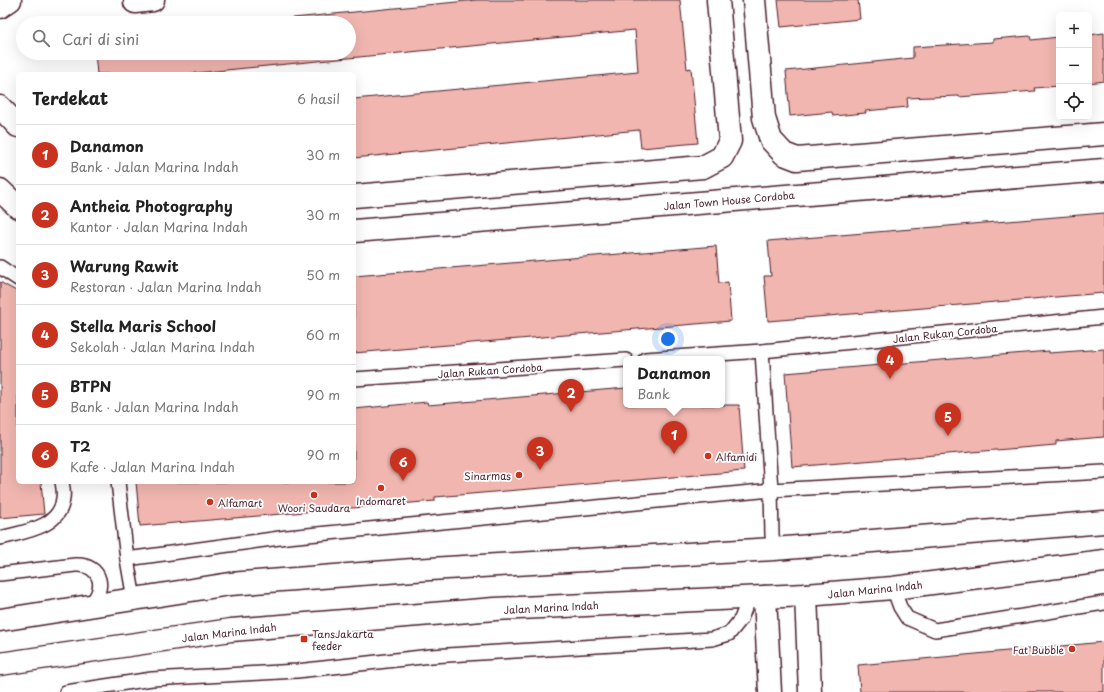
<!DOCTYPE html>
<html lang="id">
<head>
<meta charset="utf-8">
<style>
	body { margin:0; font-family:"Playpen Sans",sans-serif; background:#f6f6f6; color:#222 }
	.controls { position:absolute; right:12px; top:12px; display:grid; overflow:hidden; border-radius:6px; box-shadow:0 4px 16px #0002 }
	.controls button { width:36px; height:36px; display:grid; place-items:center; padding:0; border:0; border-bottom:1px solid #e0e0e0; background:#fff; color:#222; font:20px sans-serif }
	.you { position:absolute; left:668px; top:339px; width:14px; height:14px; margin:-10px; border:3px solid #fff; border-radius:50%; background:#1a73e8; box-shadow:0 0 0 6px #1a73e833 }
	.badge { display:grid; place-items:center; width:26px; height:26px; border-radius:50%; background:#c8321e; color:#fff; font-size:13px; font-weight:700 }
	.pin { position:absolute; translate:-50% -33px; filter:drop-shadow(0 1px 2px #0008) }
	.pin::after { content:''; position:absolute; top:21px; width:14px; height:12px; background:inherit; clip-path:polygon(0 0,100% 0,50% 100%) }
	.popup { position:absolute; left:623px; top:356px; width:102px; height:52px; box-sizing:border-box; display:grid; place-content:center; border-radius:6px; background:#fff; filter:drop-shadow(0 1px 3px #0005); font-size:13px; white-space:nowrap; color:#767676 }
	.popup b { font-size:15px; color:#222 }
	.popup::after { content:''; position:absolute; left:50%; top:100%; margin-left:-8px; border:8px solid transparent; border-top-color:#fff }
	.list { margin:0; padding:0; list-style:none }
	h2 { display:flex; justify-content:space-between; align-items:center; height:52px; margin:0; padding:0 16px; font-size:17px }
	h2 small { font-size:13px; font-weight:400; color:#767676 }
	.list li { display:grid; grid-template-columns:26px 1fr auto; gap:12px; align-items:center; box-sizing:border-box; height:60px; padding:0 16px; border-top:1px solid #e0e0e0 }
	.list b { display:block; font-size:15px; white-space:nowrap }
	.list p { margin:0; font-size:13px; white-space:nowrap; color:#767676 }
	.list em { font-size:13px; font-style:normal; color:#767676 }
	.icon { flex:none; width:22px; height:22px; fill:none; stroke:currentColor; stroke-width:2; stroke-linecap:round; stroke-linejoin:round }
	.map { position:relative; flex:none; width:1104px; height:692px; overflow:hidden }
	.search { position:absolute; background:#fff; box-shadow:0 4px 16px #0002; left:16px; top:16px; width:340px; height:44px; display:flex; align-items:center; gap:10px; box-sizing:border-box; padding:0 14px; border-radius:22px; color:#767676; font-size:15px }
	.panel { position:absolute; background:#fff; box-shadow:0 4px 16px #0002; left:16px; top:72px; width:340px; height:412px; border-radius:6px }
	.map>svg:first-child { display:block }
	.building { fill:#f1b6af; stroke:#4a1f2b }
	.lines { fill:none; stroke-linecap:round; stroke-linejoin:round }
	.service-casing { stroke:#4a1f2b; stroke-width:16 }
	.minor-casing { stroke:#4a1f2b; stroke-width:25 }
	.secondary-casing { stroke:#4a1f2b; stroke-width:25 }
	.service { stroke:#fff; stroke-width:13 }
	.minor { stroke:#fff; stroke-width:22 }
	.secondary { stroke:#fff; stroke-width:22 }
	.poi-dot { fill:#c8321e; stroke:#fff; stroke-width:1.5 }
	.labels { text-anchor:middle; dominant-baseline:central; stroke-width:3.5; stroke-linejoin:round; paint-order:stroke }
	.street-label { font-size:10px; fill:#4a1f2b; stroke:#fff }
	.poi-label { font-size:10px; fill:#4a1f2b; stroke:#fff; text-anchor:start }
</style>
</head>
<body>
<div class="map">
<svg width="1104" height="692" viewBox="0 0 1104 692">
	<rect width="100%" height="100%" fill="#fff"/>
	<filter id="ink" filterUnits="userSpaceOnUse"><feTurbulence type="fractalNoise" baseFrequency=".025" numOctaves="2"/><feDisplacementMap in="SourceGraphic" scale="8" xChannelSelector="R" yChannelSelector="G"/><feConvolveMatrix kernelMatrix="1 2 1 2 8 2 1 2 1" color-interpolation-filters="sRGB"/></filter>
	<g filter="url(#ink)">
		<!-- building -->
		<g class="building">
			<polygon points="477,0 680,0 687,69 691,68 698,143 641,148 639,130 354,158 354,99 638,72 635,30 185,74 97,74 95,53 349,53 349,23 242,23"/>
			<polygon points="778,0 858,0 860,19 781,27"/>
			<polygon points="1104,33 1104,81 1089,83 1089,35"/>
			<polygon points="1030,36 1031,40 1059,37 1059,86 1034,88 1035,91 959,97 959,96 907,98 908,107 865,111 866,113 833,116 832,112 790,116 786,71 913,58 913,47 993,42 993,39"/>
			<polygon points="1104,213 1104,293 768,321 764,276 771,276 768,241"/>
			<polygon points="716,246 719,283 728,282 731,321 354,353 354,276"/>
			<polygon points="0,282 18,292 18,482 41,482 44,514 0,518"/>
			<polygon points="1104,349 1104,437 1056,441 1056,445 792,467 785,373 1049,351 1049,353"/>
			<polygon points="626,388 626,405 739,405 744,471 435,497 435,501 140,526 136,482 354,482 354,409 427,402 428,405"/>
			<polygon points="1104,642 1104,692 860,692 858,665"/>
		</g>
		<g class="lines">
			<defs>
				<g id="service">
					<polyline points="0,267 18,279"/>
					<polyline points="762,351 771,490 772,535 774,549"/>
					<polyline points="645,359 762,351 1104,317"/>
					<polyline points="354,379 626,360"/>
					<polyline points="118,482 127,559 134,599"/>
					<path d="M0 538C23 532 61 528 63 498 64 493 63 487 62 482"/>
					<polyline points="127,559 287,537 771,490 1104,472"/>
					<path d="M0 574 75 565C102 563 108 592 87 606"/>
					<polyline points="893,588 900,607 907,618 935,630 1104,603"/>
					<polyline points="66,692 152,679 297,671 431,656 712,639 729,634 741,619 749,598"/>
				</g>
				<g id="minor">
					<polyline points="754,0 764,118 771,140 784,154 797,159 1104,134"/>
					<polyline points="135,2 153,0"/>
					<polyline points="0,7 10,0"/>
					<polyline points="0,107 18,126"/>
					<polyline points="0,190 18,207"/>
					<polyline points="354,196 703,167 722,157 730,141 718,0"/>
					<polyline points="354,231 1104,170"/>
					<polyline points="806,595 810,692"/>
					<polyline points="765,597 770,692"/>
				</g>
				<g id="secondary">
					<polyline points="0,620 230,584 413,570 774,549 1104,522"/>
					<polyline points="0,664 231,630 495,609 806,595 893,588 1104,561"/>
				</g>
			</defs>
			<!-- service casing -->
			<use href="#service" class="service-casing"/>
			<!-- minor casing -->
			<use href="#minor" class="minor-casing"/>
			<!-- secondary casing -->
			<use href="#secondary" class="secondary-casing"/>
			<!-- service -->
			<use href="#service" class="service"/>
			<!-- minor -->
			<use href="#minor" class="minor"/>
			<!-- secondary -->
			<use href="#secondary" class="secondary"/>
		</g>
	</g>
	<!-- markers -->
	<g class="poi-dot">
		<circle cx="708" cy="456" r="4"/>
		<circle cx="519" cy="475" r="4"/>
		<circle cx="381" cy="488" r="4"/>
		<circle cx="314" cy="495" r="4"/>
		<circle cx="210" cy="502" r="4"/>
		<rect x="300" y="635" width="8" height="8" rx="2"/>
		<circle cx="1072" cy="649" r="4"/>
	</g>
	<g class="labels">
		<!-- street labels -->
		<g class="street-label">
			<text transform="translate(729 200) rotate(-5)">Jalan Town House Cordoba</text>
			<text transform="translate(945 333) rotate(-6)">Jalan Rukan Cordoba</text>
			<text transform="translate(490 370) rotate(-4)">Jalan Rukan Cordoba</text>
			<text transform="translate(875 589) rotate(-6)">Jalan Marina Indah</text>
			<text transform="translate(551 607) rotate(-3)">Jalan Marina Indah</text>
			<text transform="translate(229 632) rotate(-7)">Jalan Marina Indah</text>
		</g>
		<!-- poi labels -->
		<g class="poi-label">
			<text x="716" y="456">Alfamidi</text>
			<text x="511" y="475" text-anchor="end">Sinarmas</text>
			<text x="381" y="500" text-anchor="middle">Indomaret</text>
			<text x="218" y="502">Alfamart</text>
			<text x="314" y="507" text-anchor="middle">Woori Saudara</text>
			<text x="312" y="633">TansJakarta<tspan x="312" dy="12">feeder</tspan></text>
			<text x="1064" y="649" text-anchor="end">Fat Bubble</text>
		</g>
	</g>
</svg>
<div class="controls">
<button>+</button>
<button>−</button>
<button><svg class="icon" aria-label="locate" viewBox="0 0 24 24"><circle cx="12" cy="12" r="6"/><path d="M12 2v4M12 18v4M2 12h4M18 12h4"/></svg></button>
</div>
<div class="you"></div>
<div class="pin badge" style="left:674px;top:454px">1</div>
<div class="popup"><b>Danamon</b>Bank</div>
<div class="pin badge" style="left:571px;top:412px">2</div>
<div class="pin badge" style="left:540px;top:470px">3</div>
<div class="pin badge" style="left:890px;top:379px">4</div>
<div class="pin badge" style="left:948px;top:436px">5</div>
<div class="pin badge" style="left:403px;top:481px">6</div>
<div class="search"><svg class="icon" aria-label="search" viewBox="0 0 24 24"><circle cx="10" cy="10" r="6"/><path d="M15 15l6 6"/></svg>Cari di sini</div>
<section class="panel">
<h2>Terdekat<small>6 hasil</small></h2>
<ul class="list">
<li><span class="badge">1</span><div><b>Danamon</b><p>Bank · Jalan Marina Indah</p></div><em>30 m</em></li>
<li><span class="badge">2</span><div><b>Antheia Photography</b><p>Kantor · Jalan Marina Indah</p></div><em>30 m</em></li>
<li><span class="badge">3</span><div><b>Warung Rawit</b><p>Restoran · Jalan Marina Indah</p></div><em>50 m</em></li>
<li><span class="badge">4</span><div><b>Stella Maris School</b><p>Sekolah · Jalan Marina Indah</p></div><em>60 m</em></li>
<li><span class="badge">5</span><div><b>BTPN</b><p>Bank · Jalan Marina Indah</p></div><em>90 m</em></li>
<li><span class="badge">6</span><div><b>T2</b><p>Kafe · Jalan Marina Indah</p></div><em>90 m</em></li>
</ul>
</section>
</div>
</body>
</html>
